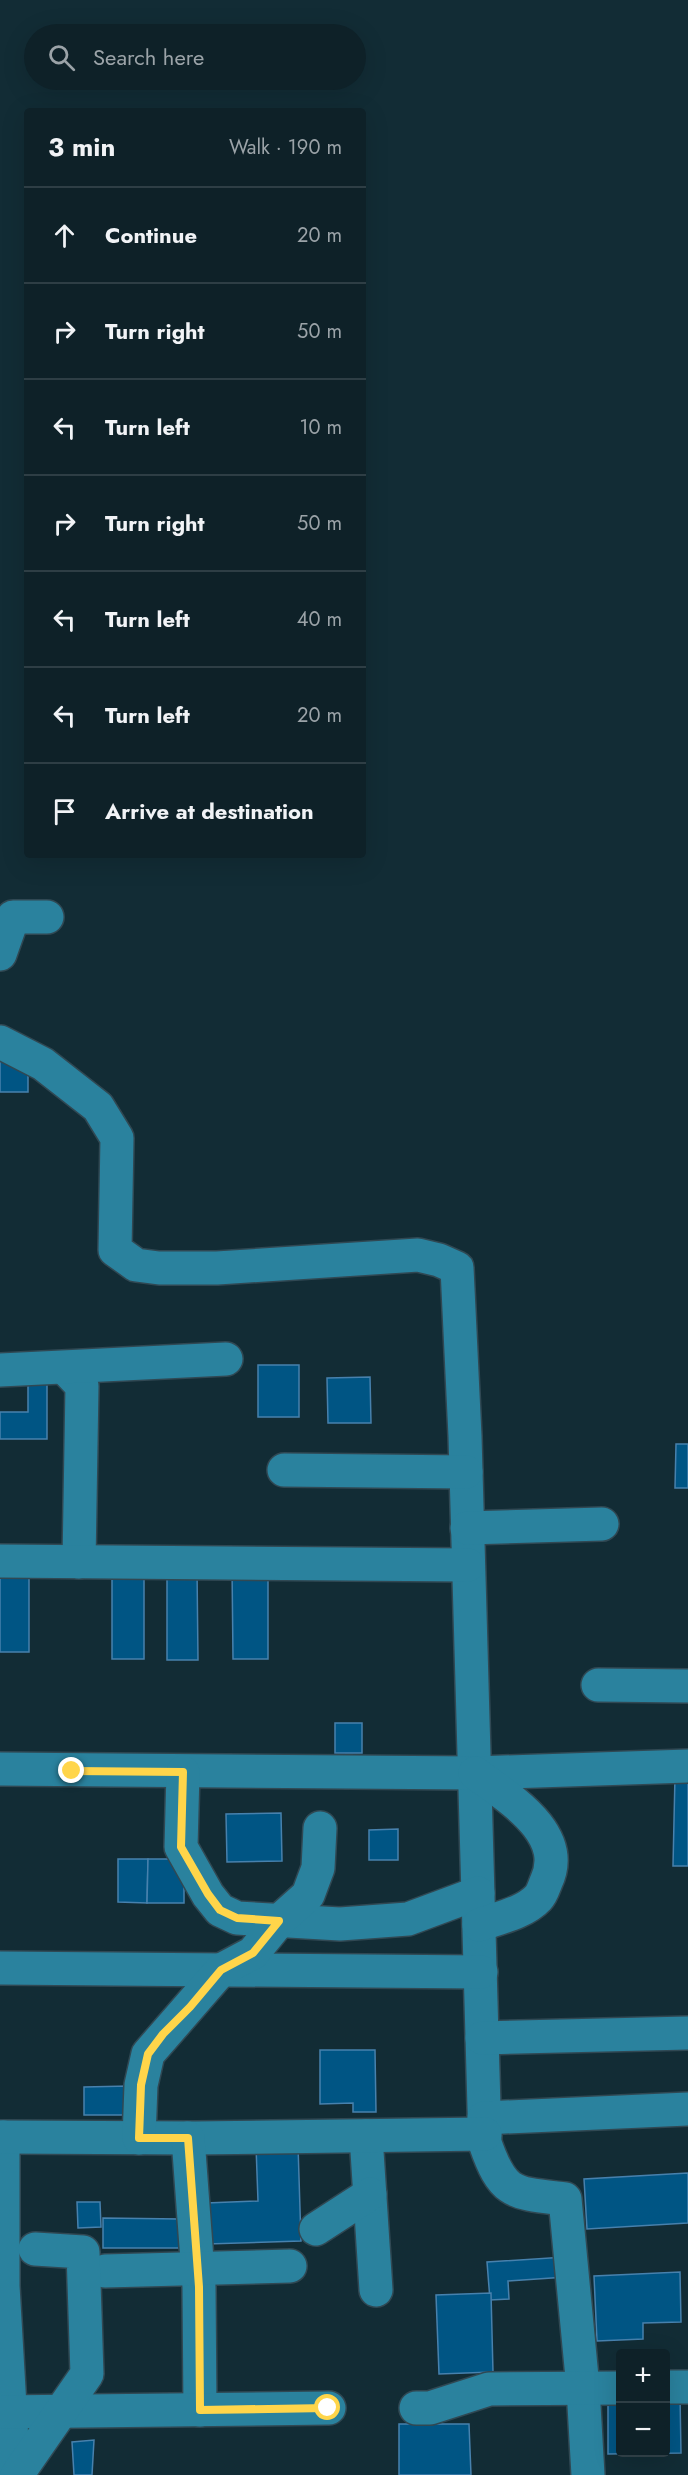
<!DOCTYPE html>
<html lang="en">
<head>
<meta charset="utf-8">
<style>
	body { margin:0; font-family:Jost,sans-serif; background:#1c2e34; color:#f1f3f6 }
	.controls { position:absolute; right:18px; bottom:18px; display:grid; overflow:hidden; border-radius:6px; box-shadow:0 6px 24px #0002 }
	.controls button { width:54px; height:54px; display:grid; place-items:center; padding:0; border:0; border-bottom:2px solid #2e3e45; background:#0e2128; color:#f1f3f6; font:30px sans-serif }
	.stop { position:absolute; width:18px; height:18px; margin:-14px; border:4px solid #ffd54a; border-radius:50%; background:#fff }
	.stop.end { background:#ffd54a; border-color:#fff; box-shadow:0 2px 6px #0008 }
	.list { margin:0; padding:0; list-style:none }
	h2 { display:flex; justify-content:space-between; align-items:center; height:78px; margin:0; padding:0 24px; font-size:26px }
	h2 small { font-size:20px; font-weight:400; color:#9ba3a8 }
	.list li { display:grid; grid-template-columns:39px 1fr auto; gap:18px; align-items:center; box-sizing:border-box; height:96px; padding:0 24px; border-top:2px solid #2e3e45 }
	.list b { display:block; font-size:22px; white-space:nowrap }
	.list em { font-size:20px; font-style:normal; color:#9ba3a8 }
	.icon { flex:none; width:33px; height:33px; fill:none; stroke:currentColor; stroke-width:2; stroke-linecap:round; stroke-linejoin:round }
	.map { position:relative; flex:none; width:688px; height:2475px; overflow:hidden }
	.search { position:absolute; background:#0e2128; box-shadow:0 6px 24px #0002; left:24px; top:24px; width:342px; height:66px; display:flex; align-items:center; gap:15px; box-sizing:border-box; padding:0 21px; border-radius:33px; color:#9ba3a8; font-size:22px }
	.panel { position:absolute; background:#0e2128; box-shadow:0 6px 24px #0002; left:24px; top:108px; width:342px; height:750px; border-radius:6px }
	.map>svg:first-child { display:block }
	.building { fill:#005584; stroke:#4781ad; stroke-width:1.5 }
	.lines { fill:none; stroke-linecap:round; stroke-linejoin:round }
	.minor-casing { stroke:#304853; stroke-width:36 }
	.minor { stroke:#2a829e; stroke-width:33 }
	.route { stroke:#ffd54a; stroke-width:8 }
</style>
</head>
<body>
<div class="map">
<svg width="688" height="2475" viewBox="0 0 688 2475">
	<rect width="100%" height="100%" fill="#122c35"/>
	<!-- building -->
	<g class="building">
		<polygon points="0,1054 28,1059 28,1092 0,1092"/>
		<rect x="258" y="1365" width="41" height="52"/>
		<polygon points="28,1372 47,1372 47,1439 0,1439 0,1412 28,1412"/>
		<polygon points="370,1377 371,1423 328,1423 327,1378"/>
		<polygon points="676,1444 688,1444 688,1488 675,1488"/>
		<polygon points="232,1567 268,1567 268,1659 233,1659"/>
		<polygon points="197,1568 198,1660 167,1660 167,1569"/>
		<rect x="0" y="1569" width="29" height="83"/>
		<rect x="112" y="1570" width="32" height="89"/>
		<rect x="335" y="1723" width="27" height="30"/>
		<polygon points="675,1776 688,1777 688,1866 673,1866"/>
		<polygon points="281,1813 282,1861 227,1862 226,1814"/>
		<polygon points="398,1829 398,1860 369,1860 369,1830"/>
		<polygon points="118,1859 148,1859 147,1903 118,1902"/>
		<polygon points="148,1859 184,1859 184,1903 147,1903"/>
		<polygon points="320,2050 375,2050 376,2112 353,2112 353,2103 320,2104"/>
		<polygon points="129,2086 129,2115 84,2115 84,2087"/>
		<polygon points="298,2145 301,2241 207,2244 206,2203 258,2201 256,2146"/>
		<polygon points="688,2173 688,2223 587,2229 584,2179"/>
		<polygon points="77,2202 100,2202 101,2227 78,2228"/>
		<polygon points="103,2218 180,2219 180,2248 103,2248"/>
		<polygon points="565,2257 566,2277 508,2281 509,2299 490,2300 487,2262"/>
		<polygon points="680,2272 681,2322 643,2323 643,2339 597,2341 594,2276"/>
		<polygon points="491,2293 493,2372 439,2374 436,2295"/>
		<polygon points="666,2396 680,2396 681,2453 608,2454 608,2397 620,2397 620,2452 666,2452"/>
		<polygon points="399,2424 469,2424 471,2475 399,2475"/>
		<polygon points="94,2440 92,2475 74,2475 72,2442"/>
	</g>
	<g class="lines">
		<defs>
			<g id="minor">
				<polyline points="0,954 13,917 47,917"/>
				<path d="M0 1042 43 1064 98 1107 117 1138 115 1250 136 1265 159 1268H217L418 1255 439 1260 457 1268 465 1436 485 2143C503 2195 513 2193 565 2199L583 2388 588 2475"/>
				<polyline points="65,1368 82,1386 79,1562"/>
				<polyline points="0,1370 226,1359"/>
				<polyline points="284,1470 466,1472"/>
				<polyline points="467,1528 602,1524"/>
				<polyline points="0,1561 468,1565"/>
				<polyline points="598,1685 688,1686"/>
				<polyline points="0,1769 475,1773 688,1766"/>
				<polyline points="183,1772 181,1847 208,1895 220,1910 237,1918 340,1924 408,1919 478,1893"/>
				<path d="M475 1773C508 1798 569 1833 546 1882 544 1887 542 1894 538 1898 524 1913 498 1918 479 1925"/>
				<polyline points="0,1968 481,1972"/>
				<polyline points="482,2038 688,2033"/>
				<polyline points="484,2118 688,2109"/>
				<polyline points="366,2136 376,2290"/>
				<polyline points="0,2137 3,2137 3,2286 14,2475"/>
				<polyline points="3,2137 195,2138 485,2134"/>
				<polyline points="139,2138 141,2085 148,2054 221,1970 253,1953 279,1921 308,1895 318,1868 320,1828"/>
				<polyline points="188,2138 199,2287 200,2410"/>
				<polyline points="316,2229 370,2194"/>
				<polyline points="105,2271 290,2266"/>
				<polyline points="666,2387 688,2387"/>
				<polyline points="416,2408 430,2408 489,2389 620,2388"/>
				<polyline points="0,2412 329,2408"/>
				<polyline points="17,2475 87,2374 83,2252 35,2249"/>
			</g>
		</defs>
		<!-- minor casing -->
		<use href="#minor" class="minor-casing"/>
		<!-- minor -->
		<use href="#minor" class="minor"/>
	</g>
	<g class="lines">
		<!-- route -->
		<polyline class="route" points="72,1771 183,1772 181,1847 208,1894 220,1910 237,1918 279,1921 253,1953 221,1970 190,2007 163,2034 148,2054 141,2085 139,2138 188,2138 199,2287 200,2410 328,2408"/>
	</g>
</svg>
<div class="controls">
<button>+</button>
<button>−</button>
</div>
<div class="stop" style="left:328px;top:2408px"></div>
<div class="stop end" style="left:72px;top:1771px"></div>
<div class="search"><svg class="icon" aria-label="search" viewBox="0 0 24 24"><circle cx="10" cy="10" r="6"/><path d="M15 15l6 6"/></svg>Search here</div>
<section class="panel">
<h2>3 min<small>Walk · 190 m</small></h2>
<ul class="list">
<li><svg class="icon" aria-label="ahead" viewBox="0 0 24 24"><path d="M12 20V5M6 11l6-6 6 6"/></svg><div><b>Continue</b></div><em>20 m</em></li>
<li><svg class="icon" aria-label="right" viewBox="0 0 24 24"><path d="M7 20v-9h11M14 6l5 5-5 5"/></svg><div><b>Turn right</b></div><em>50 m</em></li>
<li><svg class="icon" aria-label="left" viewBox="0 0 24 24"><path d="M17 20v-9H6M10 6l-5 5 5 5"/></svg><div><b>Turn left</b></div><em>10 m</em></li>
<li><svg class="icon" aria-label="right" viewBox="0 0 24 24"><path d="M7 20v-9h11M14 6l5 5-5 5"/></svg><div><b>Turn right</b></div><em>50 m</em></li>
<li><svg class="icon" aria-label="left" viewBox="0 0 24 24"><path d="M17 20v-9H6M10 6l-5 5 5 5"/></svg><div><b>Turn left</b></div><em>40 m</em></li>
<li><svg class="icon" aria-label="left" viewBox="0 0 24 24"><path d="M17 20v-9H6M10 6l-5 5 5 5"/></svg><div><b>Turn left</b></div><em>20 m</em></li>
<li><svg class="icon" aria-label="arrive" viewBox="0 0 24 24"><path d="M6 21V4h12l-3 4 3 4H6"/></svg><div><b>Arrive at destination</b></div></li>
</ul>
</section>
</div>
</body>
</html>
